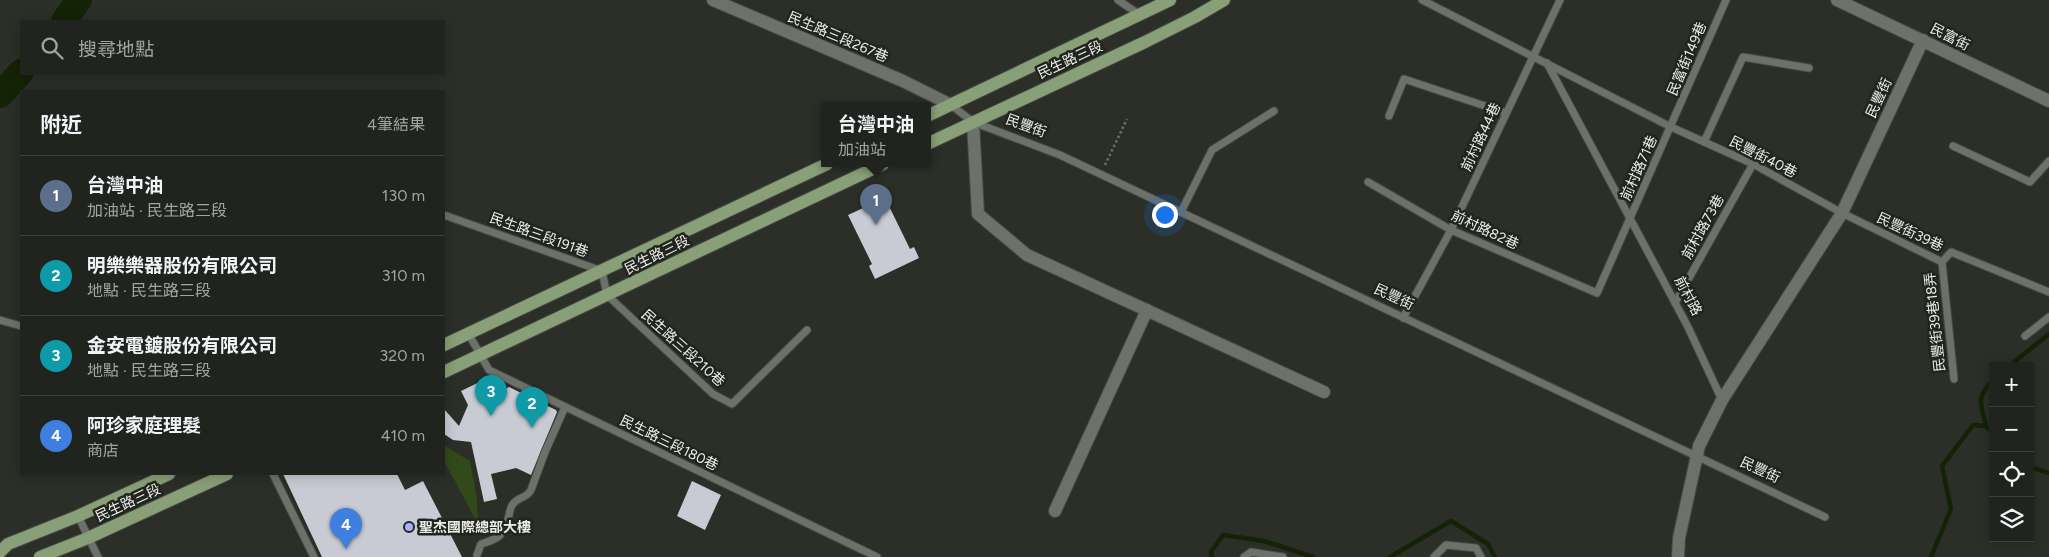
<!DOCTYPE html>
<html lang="zh-TW">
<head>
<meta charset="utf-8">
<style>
	body { margin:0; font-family:Figtree,"Noto Sans TC",sans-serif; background:#2d2f2b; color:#f1f3f6 }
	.controls { position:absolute; right:15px; bottom:15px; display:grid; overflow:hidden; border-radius:0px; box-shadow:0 2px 12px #0003 }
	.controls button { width:45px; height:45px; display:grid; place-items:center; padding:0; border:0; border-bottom:1px solid #3d403c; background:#20231e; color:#f1f3f6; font:25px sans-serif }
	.you { position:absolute; left:1164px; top:214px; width:18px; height:18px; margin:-12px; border:4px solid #fff; border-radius:50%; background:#1a73e8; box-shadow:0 0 0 8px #1a73e833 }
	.badge { display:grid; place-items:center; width:32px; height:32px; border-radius:50%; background:#a8b0fc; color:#fff; font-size:16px; font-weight:700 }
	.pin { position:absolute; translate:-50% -41px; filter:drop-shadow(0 1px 2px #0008) }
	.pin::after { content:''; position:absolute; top:26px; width:18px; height:15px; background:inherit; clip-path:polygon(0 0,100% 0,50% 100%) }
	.popup { position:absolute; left:821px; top:102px; width:110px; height:65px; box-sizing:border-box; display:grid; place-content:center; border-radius:0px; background:#20231e; filter:drop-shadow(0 1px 4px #0005); font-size:16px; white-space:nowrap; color:#a2a4a4 }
	.popup b { font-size:19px; color:#f1f3f6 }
	.popup::after { content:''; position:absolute; left:50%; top:100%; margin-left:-10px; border:10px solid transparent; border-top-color:#20231e }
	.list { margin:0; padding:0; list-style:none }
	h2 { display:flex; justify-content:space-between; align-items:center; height:65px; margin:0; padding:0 20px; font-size:21px }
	h2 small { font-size:16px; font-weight:400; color:#a2a4a4 }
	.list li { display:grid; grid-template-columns:32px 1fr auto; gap:15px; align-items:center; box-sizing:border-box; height:80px; padding:0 20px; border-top:1px solid #3d403c }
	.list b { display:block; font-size:19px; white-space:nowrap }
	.list p { margin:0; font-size:16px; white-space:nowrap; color:#a2a4a4 }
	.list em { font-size:16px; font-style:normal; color:#a2a4a4 }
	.icon { flex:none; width:28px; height:28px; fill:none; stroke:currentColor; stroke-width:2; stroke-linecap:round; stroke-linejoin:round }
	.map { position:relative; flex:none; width:2049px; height:557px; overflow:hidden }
	.search { position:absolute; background:#20231e; box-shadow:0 2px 12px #0003; left:20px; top:20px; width:425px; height:55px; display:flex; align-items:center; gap:12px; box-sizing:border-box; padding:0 18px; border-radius:0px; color:#a2a4a4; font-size:19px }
	.panel { position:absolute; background:#20231e; box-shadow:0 2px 12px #0003; left:20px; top:90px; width:425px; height:385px; border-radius:0px }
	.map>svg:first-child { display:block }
	.green { fill:#324a1a }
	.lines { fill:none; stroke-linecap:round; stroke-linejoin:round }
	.stream { stroke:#142206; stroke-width:4.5 }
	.river { stroke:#142206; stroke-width:26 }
	.building { fill:#c9cbd4 }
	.lane-casing { stroke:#474a44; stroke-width:9 }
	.street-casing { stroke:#474a44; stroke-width:14 }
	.primary-casing { stroke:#474a44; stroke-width:14 }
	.path { stroke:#6b6e68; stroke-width:2.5; stroke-dasharray:2.5 2.5; stroke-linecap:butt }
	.lane { stroke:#6c7169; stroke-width:7 }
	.street { stroke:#6c7169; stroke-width:12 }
	.primary { stroke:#899f77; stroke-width:12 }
	.poi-dot { fill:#a8b0fc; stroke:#21251e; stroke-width:2 }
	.labels { text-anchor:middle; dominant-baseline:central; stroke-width:5; stroke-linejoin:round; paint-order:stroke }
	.street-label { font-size:14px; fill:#ebede9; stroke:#21251e }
	.poi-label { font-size:14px; font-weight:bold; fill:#ebede9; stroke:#21251e; text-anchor:start }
</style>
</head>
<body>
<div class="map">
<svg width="2049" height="557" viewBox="0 0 2049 557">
	<rect width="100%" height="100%" fill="#2b2f28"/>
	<!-- green -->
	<polygon class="green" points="444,445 470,461 477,500 478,524 444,461"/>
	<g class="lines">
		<!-- stream -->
		<g class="stream">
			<polyline points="2009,366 2049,334"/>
			<path d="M1986 426C1981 405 1975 397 1993 381"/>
			<polyline points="2030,467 2049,473"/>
			<polyline points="1212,557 1211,552 1223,535 1264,541 1313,557"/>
			<polyline points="1390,557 1451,521 1488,544 1495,557"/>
			<polyline points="1931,557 1951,509 1942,466 1973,425 1986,426 1993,433"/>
		</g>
		<!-- river -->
		<g class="river">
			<polyline points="64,21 79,0"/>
			<polyline points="0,95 21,72"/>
		</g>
	</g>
	<!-- building -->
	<g class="building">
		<polygon points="885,198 910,249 914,247 919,258 875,279 869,266 872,264 848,215"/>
		<polygon points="488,378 491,384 495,381 500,391 509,387 556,410 557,412 531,475 516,468 491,474 497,499 484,502 471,442 453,440 444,434 444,409 459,426 468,405 461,391"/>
		<polygon points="283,474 397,474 405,490 423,481 462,557 322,557"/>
		<polygon points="692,481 721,495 705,530 677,516"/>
	</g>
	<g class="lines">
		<defs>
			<g id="lane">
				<polyline points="1118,0 1140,15"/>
				<polyline points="1422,0 1671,127 1753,164 1842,213 1942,262"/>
				<polyline points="1547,63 1688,327 1722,400"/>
				<polyline points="951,105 973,122 1060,155 1825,517"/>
				<polyline points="1389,116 1404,79 1506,113"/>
				<polyline points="1704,142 1743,57 1809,68"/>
				<polyline points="1953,146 2030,182 2049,161"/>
				<polyline points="1368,182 1451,230 1597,293 1726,0"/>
				<polyline points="1181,212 1212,150 1274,111"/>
				<polyline points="444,215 602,271 607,295 713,394 732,404 807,330"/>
				<polyline points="1942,262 1951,252 2049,292"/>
				<polyline points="1942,262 1954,379"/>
				<polyline points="1675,303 1753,164"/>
				<polyline points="1403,318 1451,230 1560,0"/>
				<polyline points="0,320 21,326"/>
				<polyline points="468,333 489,370 877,557"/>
				<polyline points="2025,336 2049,317"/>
				<polyline points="273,474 314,557"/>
				<polyline points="78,516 98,557"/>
				<path d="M477 555 481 544C495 540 505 536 508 519 510 514 509 509 513 504 518 497 527 498 531 490L545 452 565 407"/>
				<polyline points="1244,557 1251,552 1283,557"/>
				<polyline points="1434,557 1446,545 1476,548 1481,557"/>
			</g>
			<g id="street">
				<polyline points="713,0 903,81 951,105"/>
				<polyline points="1837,0 2049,101"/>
				<polyline points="973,122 978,214 1027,255 1324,392"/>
				<polyline points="1055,511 1147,310"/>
				<polyline points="1678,557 1679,538 1699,446 1722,400 1842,213 1923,40"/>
			</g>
			<g id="primary">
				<polyline points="927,116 1170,0"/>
				<polyline points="927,144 1145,42 1195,17 1224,0"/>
				<polyline points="444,345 827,164"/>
				<polyline points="444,372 883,164"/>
				<polyline points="0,552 8,544 78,516 169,474"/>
				<polyline points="40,557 88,538 227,474"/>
			</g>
		</defs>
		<!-- lane casing -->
		<use href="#lane" class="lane-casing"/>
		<!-- street casing -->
		<use href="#street" class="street-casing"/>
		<!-- primary casing -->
		<use href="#primary" class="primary-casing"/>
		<!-- path -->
		<polyline class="path" points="1105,165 1127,119"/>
		<!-- lane -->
		<use href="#lane" class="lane"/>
		<!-- street -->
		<use href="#street" class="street"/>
		<!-- primary -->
		<use href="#primary" class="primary"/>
	</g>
	<!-- markers -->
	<circle class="poi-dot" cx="409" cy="527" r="5"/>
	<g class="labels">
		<!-- street labels -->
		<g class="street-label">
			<text transform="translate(838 37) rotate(23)">民生路三段267巷</text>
			<text transform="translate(1950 37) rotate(27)">民富街</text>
			<text transform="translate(1687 59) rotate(-67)">民富街149巷</text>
			<text transform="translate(1070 60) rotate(-25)">民生路三段</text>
			<text transform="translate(1879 98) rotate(-65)">民豐街</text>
			<text transform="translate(1026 126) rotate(20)">民豐街</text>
			<text transform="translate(1481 137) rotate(-65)">前村路44巷</text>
			<text transform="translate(1763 157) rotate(27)">民豐街40巷</text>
			<text transform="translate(1639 168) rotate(-66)">前村路71巷</text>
			<text transform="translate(1703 227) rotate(-61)">前村路73巷</text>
			<text transform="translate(1485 230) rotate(25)">前村路82巷</text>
			<text transform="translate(1910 232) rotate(25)">民豐街39巷</text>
			<text transform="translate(539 235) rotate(20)">民生路三段191巷</text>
			<text transform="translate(657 255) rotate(-26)">民生路三段</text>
			<text transform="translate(1688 296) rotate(62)">前村路</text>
			<text transform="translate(1394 297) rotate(25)">民豐街</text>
			<text transform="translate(1935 322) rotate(-96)">民豐街39巷18弄</text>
			<text transform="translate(683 348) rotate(42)">民生路三段210巷</text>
			<text transform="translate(669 443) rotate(26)">民生路三段180巷</text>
			<text transform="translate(1760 470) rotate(25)">民豐街</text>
			<text transform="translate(128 503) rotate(-25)">民生路三段</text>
		</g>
		<!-- poi labels -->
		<g class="poi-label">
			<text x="419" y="527">聖杰國際總部大樓</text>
		</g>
	</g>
</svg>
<div class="controls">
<button>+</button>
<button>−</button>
<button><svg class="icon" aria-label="locate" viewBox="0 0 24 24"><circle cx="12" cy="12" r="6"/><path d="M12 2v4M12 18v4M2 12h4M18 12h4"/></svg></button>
<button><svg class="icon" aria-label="layers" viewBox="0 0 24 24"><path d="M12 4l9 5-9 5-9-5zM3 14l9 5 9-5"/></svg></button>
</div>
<div class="you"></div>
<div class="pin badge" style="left:876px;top:225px;background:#5c6f8a">1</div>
<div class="popup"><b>台灣中油</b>加油站</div>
<div class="pin badge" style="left:532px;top:428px;background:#0f9aa8">2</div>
<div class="pin badge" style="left:491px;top:416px;background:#0f9aa8">3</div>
<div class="pin badge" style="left:346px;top:549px;background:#3f7fe0">4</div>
<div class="search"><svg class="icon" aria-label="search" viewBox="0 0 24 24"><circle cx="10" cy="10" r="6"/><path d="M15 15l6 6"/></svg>搜尋地點</div>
<section class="panel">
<h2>附近<small>4筆結果</small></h2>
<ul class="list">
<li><span class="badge" style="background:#5c6f8a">1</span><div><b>台灣中油</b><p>加油站 · 民生路三段</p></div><em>130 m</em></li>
<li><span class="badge" style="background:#0f9aa8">2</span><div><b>明樂樂器股份有限公司</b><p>地點 · 民生路三段</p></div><em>310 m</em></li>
<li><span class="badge" style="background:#0f9aa8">3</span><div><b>金安電鍍股份有限公司</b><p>地點 · 民生路三段</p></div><em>320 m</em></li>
<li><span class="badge" style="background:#3f7fe0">4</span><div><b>阿珍家庭理髮</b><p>商店</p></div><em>410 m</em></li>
</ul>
</section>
</div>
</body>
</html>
